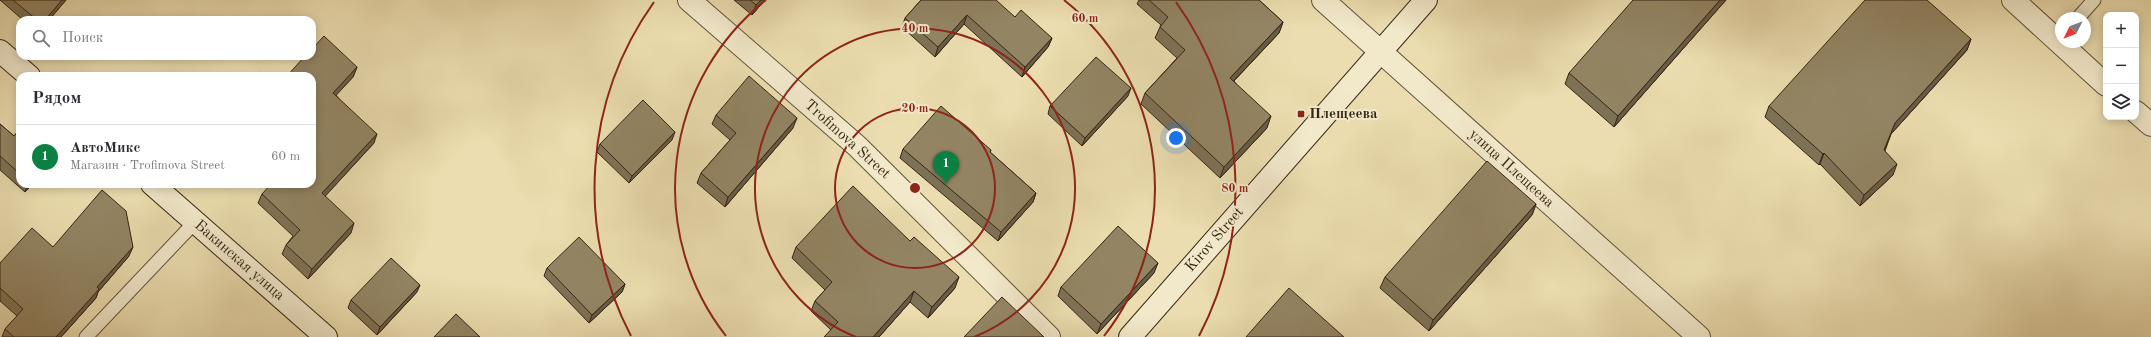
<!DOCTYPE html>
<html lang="ru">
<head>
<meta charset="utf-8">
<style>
	body { margin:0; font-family:"Old Standard TT",serif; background:#f2f2f3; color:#2b2b33 }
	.controls { position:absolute; right:12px; top:12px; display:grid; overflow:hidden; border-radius:8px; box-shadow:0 2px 10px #0003 }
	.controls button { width:36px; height:36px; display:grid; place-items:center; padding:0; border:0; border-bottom:1px solid #e1e1e2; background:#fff; color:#2b2b33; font:20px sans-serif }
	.compass { position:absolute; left:2055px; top:12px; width:36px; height:36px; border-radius:50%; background:#fff; box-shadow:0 2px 10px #0003; rotate:228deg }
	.you { position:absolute; left:1176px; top:138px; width:14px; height:14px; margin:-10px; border:3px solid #fff; border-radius:50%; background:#1a73e8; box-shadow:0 0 0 6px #1a73e833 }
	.badge { display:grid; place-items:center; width:26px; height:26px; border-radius:50%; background:#0b8043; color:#fff; font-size:13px; font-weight:700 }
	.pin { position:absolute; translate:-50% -33px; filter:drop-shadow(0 1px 2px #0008) }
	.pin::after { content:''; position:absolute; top:21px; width:14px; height:12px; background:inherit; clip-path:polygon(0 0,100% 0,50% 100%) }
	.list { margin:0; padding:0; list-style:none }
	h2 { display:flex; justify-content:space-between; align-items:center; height:52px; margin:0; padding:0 16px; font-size:17px }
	h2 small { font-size:13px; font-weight:400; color:#7c7c81 }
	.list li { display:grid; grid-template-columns:26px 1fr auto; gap:12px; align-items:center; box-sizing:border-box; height:64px; padding:0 16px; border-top:1px solid #e1e1e2 }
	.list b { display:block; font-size:15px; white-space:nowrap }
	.list p { margin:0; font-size:13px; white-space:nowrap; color:#7c7c81 }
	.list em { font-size:13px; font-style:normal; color:#7c7c81 }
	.icon { flex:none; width:22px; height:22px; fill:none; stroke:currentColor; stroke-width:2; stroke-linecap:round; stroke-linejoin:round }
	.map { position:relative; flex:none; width:2151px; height:337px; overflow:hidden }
	.search { position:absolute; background:#fff; box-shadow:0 2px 10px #0003; left:16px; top:16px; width:300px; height:44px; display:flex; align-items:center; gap:10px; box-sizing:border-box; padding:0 14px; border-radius:12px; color:#7c7c81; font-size:15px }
	.panel { position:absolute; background:#fff; box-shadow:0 2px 10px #0003; left:16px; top:72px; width:300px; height:116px; border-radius:12px }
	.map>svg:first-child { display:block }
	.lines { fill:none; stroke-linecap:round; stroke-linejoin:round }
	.service-casing { stroke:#62533a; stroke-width:15 }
	.minor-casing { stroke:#62533a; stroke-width:24 }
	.tertiary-casing { stroke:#62533a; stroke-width:24 }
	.secondary-casing { stroke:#342513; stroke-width:24 }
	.service { stroke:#f2e9cb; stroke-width:13 }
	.minor { stroke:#f2e9cb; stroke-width:22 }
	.tertiary { stroke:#f2e9cb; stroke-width:22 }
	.secondary { stroke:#f2e9cb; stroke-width:22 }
	.wall { fill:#7e7256; stroke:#342513 }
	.shaded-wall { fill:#675d46; stroke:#342513 }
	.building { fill:#938564; stroke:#342513 }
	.ring { fill:none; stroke:#8f2418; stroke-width:2 }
	.poi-dot { fill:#8f2418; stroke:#f2e9cb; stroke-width:1.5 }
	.labels { text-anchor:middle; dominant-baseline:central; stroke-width:4; stroke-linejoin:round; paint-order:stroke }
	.poi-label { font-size:15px; font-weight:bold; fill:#342513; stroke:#f2e9cb; text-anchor:start }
	.street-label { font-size:15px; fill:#342513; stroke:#f2e9cb }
	.centre { fill:#8f2418; stroke:#f2e9cb; stroke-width:2 }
	.ring-label { font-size:12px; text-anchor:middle; font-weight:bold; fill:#8f2418; stroke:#f2e9cb; stroke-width:4; stroke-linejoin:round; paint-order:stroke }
</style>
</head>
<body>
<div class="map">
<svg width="2151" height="337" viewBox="0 0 2151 337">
	<rect width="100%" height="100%" fill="#ebddaf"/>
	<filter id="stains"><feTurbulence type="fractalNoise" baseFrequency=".005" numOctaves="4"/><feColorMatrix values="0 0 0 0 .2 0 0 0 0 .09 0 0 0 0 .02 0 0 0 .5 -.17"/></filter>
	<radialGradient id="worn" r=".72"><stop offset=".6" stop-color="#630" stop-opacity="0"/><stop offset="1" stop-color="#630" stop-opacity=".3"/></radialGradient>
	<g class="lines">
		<defs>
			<g id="service">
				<polyline points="2078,18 2094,0"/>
				<polyline points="86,337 195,222"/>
			</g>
			<g id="minor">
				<polyline points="689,0 857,146 1049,337"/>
				<polyline points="1323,0 1699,337"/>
			</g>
			<g id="tertiary">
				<polyline points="2013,0 2106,85"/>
				<polyline points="2136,112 2151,125"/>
			</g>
			<g id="secondary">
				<polyline points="0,51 29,76"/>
				<polyline points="152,184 326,337"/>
				<polyline points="1130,337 1426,0"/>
			</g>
		</defs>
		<!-- service casing -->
		<use href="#service" class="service-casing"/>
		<!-- minor casing -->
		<use href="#minor" class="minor-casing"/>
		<!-- tertiary casing -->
		<use href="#tertiary" class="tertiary-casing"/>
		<!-- secondary casing -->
		<use href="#secondary" class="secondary-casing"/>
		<!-- service -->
		<use href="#service" class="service"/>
		<!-- minor -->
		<use href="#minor" class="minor"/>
		<!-- tertiary -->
		<use href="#tertiary" class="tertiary"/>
		<!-- secondary -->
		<use href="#secondary" class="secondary"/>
	</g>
	<!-- wall -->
	<g class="wall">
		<polygon points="0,0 66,0 49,20 23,20"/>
		<polygon points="734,0 765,0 752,15"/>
		<polygon points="921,0 1015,17 1052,38 1048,47 1022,77 964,24 935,57 902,27 905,18"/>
		<polygon points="1139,0 1259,0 1283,22 1279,33 1234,81 1267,128 1220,178 1141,104 1145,93 1177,58 1155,38 1160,27 1161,25 1137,4"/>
		<polygon points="1726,0 1614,127 1565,84 1569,73"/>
		<polygon points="1971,39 1967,50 1891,134 1885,151 1893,175 1860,206 1820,164 1819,165 1765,117 1769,106"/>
		<polygon points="357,67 353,77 336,95 374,143 325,196 351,233 308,279 282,254 286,245 293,236 258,203 262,194 312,184 312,76"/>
		<polygon points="1128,96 1082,146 1048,114 1050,106"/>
		<polygon points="716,115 793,128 725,207 697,183 701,173 730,140 712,124"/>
		<polygon points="0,124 14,136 20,129 20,184 33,184 25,192 0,170"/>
		<polygon points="672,140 629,183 597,152 600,144"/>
		<polygon points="903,149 991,150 990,152 1036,193 1033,202 998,241 900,158"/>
		<polygon points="1536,204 1532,215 1429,331 1380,288 1385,277"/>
		<polygon points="53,247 129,256 98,292 96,298 61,337 2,337 5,329 17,316 0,301 0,263"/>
		<polygon points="796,247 955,288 928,318 910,302 879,337 824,337 831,330 811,311 815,301 825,290 792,258"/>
		<polygon points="547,268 625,284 622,292 589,323 544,276"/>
		<polygon points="1154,273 1097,334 1058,296 1061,287"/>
		<polygon points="417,292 377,335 348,308 351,300"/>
	</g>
	<!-- shaded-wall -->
	<g class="shaded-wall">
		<polygon points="62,0 66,0 49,20 45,20"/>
		<polygon points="761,0 765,0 752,15 756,5"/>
		<polygon points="1720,0 1726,0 1614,127 1618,116"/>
		<polygon points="967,15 964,24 935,57 938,47"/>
		<polygon points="1283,22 1279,33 1226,89 1230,78"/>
		<polygon points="1052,38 1048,47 1022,77 1025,67"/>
		<polygon points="1971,39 1967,50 1891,134 1880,161 1895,123"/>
		<polygon points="357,67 353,77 330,102 333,93"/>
		<polygon points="1131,88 1128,96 1082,146 1085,138"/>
		<polygon points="1271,116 1267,128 1220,178 1224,167"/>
		<polygon points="797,118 793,128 725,207 728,197"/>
		<polygon points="675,132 672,140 629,183 632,176"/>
		<polygon points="377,134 374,143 319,203 322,193"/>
		<polygon points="1824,153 1820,164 1819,165 1823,154"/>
		<polygon points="1897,164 1893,175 1860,206 1864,195"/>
		<polygon points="28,184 33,184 25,192"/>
		<polygon points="1036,193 1033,202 998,241 1001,232"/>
		<polygon points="1536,204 1532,215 1429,331 1433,320"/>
		<polygon points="354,223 351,233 308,279 312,269"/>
		<polygon points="133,247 129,256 98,292 96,298 61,337 56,337 97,287"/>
		<polygon points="1158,263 1154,273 1097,334 1101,324"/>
		<polygon points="959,277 955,288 928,318 932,307"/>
		<polygon points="625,284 622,292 589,323 592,315"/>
		<polygon points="420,285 417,292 377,335 380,327"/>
		<polygon points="914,291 910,302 879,337 873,337"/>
	</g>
	<!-- building -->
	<g class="building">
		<polygon points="13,0 62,0 45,20 37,20"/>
		<polygon points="750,0 761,0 756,5"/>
		<polygon points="921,0 996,0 1015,17 1021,10 1052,38 1025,67 967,15 938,47 905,18"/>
		<polygon points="1149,0 1259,0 1283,22 1230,78 1271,116 1224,167 1145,93 1185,50 1160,27 1168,17"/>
		<polygon points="1633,0 1720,0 1618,116 1569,73"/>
		<polygon points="1865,0 1927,0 1971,39 1895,123 1884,150 1897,164 1864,195 1824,153 1823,154 1769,106"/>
		<polygon points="324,36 357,67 333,93 377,134 322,193 354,223 312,269 286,245 300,230 262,194 271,184 312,184 312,76 287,76 305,56 312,56 312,49"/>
		<polygon points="1096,57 1131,88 1085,138 1050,106"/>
		<polygon points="260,72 264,76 255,76"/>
		<polygon points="749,76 797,118 728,197 701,173 736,133 716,115"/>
		<polygon points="643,100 675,132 632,176 600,144"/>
		<polygon points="941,106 991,150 990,152 1036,193 1001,232 903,149"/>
		<polygon points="0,124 14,136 20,129 20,174 0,156"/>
		<polygon points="1487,161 1536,204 1433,320 1385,277"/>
		<polygon points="853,186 910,241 914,237 959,277 932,307 914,291 873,337 824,337 838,322 815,301 832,282 796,247"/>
		<polygon points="102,190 126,211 133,247 97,287 99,289 56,337 14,337 5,329 23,309 0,288 0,263 32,228 53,247"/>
		<polygon points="1118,226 1158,263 1101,324 1061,287"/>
		<polygon points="579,237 625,284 592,315 547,268"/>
		<polygon points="391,258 420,285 380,327 351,300"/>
		<polygon points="1289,288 1344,337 1246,337"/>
		<polygon points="1002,297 1044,337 964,337"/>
		<polygon points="456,314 480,337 434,337"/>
	</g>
	<!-- distance rings -->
	<g class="ring">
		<circle cx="915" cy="188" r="80"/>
		<path d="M856 337A160 160 0 1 1 974 337"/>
		<path d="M726 336A240 240 0 0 1 766 0M1064 0A240 240 0 0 1 1104 336"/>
		<path d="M631 336A320 320 0 0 1 654 2M1176 2A320 320 0 0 1 1199 336"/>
	</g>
	<!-- markers -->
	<rect class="poi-dot" x="1297" y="110" width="8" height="8" rx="2"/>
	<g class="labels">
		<!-- poi labels -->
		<g class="poi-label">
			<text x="1309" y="114">Плещеева</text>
		</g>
		<!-- street labels -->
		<g class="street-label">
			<text transform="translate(847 140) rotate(42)">Trofimova Street</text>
			<text transform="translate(1511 169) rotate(42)">улица Плещеева</text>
			<text transform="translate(1215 240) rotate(-49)">Kirov Street</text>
			<text transform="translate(239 261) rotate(41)">Бакинская улица</text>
		</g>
	</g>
	<circle cx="915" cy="188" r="6" class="centre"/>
	<g class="ring-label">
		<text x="1085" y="22">60 m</text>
		<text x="915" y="32">40 m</text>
		<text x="915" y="112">20 m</text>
		<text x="1235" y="192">80 m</text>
	</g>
	<rect width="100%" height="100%" filter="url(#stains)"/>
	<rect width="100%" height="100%" fill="url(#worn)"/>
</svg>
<div class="controls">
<button>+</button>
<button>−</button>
<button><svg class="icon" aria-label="layers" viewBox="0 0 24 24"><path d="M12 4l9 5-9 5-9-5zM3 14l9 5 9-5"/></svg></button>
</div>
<svg class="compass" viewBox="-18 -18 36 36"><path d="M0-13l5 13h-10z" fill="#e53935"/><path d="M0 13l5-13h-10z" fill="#7c7c81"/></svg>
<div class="you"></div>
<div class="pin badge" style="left:946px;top:184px">1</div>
<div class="search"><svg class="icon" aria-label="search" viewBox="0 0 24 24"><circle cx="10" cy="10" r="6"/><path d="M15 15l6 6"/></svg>Поиск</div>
<section class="panel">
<h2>Рядом<small></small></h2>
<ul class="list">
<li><span class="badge">1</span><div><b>АвтоМикс</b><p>Магазин · Trofimova Street</p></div><em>60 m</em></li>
</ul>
</section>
</div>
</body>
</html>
